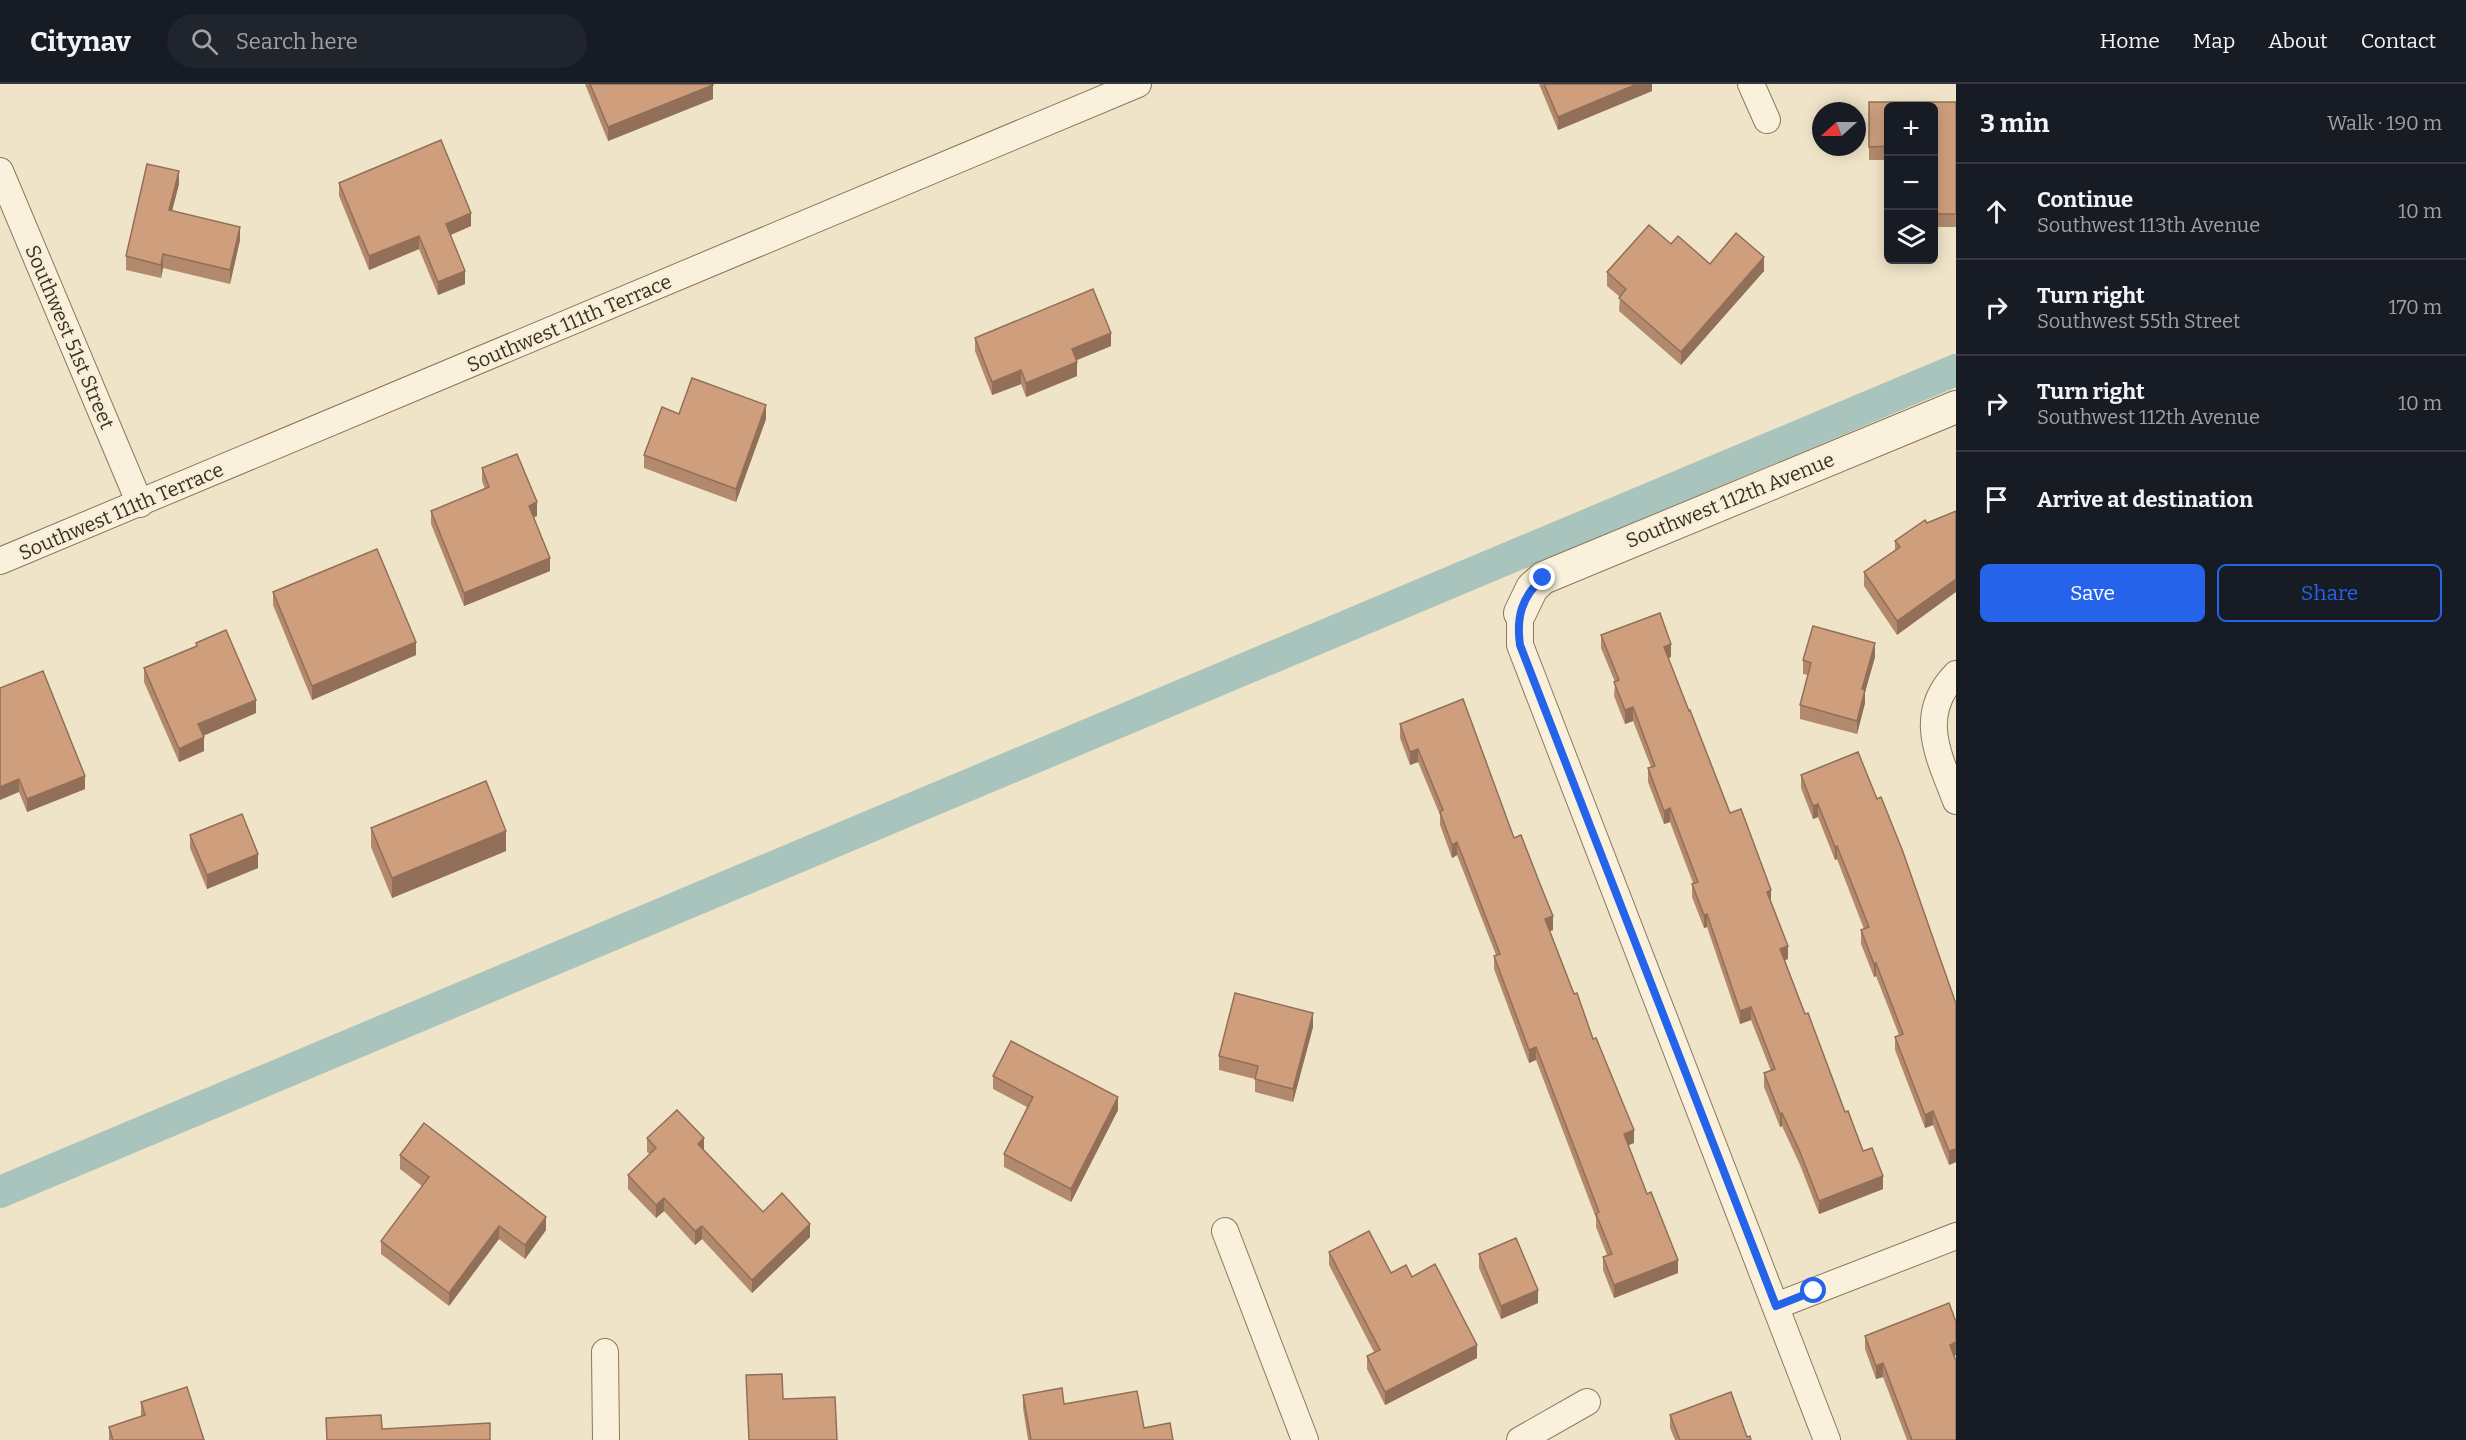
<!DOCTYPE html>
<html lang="en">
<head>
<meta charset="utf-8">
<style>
	body { margin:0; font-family:Bitter,serif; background:#20242c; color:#f1f3f6 }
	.controls { position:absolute; right:18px; top:18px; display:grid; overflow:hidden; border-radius:9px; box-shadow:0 3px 15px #0003 }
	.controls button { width:54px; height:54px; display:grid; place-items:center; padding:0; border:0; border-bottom:2px solid #363941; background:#171b24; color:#f1f3f6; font:30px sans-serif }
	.compass { position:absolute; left:1812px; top:18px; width:54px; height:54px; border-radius:50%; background:#171b24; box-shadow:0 3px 15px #0003; rotate:249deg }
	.stop { position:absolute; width:18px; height:18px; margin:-14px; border:4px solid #2563eb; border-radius:50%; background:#fff }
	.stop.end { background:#2563eb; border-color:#fff; box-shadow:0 2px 6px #0008 }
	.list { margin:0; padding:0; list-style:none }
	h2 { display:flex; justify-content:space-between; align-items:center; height:78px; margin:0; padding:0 24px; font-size:26px }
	h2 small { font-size:20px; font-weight:400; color:#9ea1a6 }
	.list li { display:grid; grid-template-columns:39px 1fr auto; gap:18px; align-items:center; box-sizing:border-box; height:96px; padding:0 24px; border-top:2px solid #363941 }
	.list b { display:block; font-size:22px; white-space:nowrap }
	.list p { margin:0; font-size:20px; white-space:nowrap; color:#9ea1a6 }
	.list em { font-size:20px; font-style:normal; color:#9ea1a6 }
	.actions { display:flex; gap:12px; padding:18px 24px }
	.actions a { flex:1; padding:14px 0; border:2px solid #2563eb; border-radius:9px; text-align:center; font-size:21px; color:#2563eb }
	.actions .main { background:#2563eb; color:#fff }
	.icon { flex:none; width:33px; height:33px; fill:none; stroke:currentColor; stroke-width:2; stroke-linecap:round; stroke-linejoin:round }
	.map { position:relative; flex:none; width:1956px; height:1356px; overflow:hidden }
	header { display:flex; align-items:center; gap:36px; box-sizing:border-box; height:84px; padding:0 30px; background:#171b24; border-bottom:2px solid #363941 }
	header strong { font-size:28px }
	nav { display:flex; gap:33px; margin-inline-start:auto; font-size:21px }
	.search { width:420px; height:54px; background:#20242c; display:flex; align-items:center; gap:15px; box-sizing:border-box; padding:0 21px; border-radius:33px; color:#9ea1a6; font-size:22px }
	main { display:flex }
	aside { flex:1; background:#171b24 }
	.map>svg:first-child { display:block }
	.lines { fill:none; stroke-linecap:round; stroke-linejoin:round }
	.canal { stroke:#a9c4bc; stroke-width:32 }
	.minor-casing { stroke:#8d765c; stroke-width:28 }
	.tertiary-casing { stroke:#8d765c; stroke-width:34 }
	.minor { stroke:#faf1dc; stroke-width:26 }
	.tertiary { stroke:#faf1dc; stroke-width:32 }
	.wall { fill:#b2896c }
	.shaded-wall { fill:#916f58 }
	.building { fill:#cf9f7d; stroke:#916f58; stroke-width:1.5 }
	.route { stroke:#2563eb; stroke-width:8 }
	.labels { text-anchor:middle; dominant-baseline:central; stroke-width:5; stroke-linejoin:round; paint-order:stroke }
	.street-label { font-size:20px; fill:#3d2e20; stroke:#f7eed8 }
</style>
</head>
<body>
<header>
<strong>Citynav</strong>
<div class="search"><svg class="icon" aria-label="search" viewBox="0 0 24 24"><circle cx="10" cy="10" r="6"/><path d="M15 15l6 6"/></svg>Search here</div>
<nav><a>Home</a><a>Map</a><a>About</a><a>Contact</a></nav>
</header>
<main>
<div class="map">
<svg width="1956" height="1356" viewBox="0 0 1956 1356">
	<rect width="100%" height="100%" fill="#f0e4c8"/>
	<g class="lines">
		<!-- canal -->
		<polyline class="canal" points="0,1108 1956,286"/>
		<defs>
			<g id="minor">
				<polyline points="1751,0 1767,36"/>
				<polyline points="0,87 140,420"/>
				<polyline points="0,477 1138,0"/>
				<polyline points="1520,529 1520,561 1827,1356"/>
				<path d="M1956 590C1916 631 1939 672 1956 717"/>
				<polyline points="1225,1147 1305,1356"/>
				<polyline points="1776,1222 1956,1152"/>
				<polyline points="605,1268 606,1356"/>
				<polyline points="1520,1356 1587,1318"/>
			</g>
			<polyline id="tertiary" points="1520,529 1532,504 1543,494 1956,323"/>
		</defs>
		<!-- minor casing -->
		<use href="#minor" class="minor-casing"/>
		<!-- tertiary casing -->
		<use href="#tertiary" class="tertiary-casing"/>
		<!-- minor -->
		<use href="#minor" class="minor"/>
		<!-- tertiary -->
		<use href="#tertiary" class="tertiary"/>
	</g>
	<!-- wall -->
	<g class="wall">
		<polygon points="585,0 713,0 713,15 608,57"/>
		<polygon points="1539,0 1652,0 1652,7 1558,46"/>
		<polygon points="1869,18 1956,18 1956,143 1934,143 1934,22 1888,76 1869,76"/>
		<polygon points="339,99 471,142 450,151 465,200 438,211 419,165 369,186 339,112"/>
		<polygon points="179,100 172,126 240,156 230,200 163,184 161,194 126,186 126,172"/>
		<polygon points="1671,160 1710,180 1764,187 1681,281 1619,227 1620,213 1607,202 1607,188"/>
		<polygon points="975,254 1111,262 1077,276 1077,292 1026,313 1021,300 992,311 975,267"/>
		<polygon points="679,330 766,335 736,418 644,384 644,371"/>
		<polygon points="482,384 537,432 534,433 550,487 464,522 431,440 431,427 485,405 482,397"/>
		<polygon points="1925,436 1897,551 1864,502 1864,488 1895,466 1895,457"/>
		<polygon points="273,508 416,571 312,616 273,521"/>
		<polygon points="1601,551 1671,573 1668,574 1689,627 1730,729 1771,819 1788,875 1785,876 1805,930 1845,1028 1863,1067 1883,1105 1819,1130 1800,1081 1782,1042 1780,1043 1764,1003 1764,989 1771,987 1751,936 1740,940 1707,843 1704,844 1692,813 1692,800 1693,799 1670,738 1664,740 1648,698 1648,684 1651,683 1633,637 1625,640 1614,612 1615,598 1601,564"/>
		<polygon points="196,559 256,629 203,652 204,667 179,678 144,598 144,584 196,563"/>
		<polygon points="1875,573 1865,608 1865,619 1857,650 1800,635 1800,621 1808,591 1803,590 1803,576"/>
		<polygon points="0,604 85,705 27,728 19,708"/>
		<polygon points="1400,640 1514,754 1553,846 1550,847 1574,910 1593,955 1634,1059 1628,1061 1678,1189 1614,1214 1603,1186 1603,1173 1607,1171 1596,1143 1596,1134 1536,976 1529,979 1494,885 1494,872 1496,871 1457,771 1452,774 1440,741 1440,731 1418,678 1410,681 1400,654"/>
		<polygon points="1801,691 1956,920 1956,1078 1949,1081 1933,1041 1925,1044 1895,966 1895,953 1899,951 1876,892 1874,893 1861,860 1861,846 1864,845 1837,775 1835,776 1818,733 1813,735 1801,704"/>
		<polygon points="371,744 506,767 392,814 371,763"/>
		<polygon points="190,751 258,784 207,805 190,764"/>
		<polygon points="1313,943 1293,1018 1255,1008 1255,995 1219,986 1219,972"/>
		<polygon points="993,992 1118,1026 1071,1118 1004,1083 1004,1070 1027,1023 993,1005"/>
		<polygon points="647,1054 704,1066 763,1128 810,1153 752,1209 702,1155 695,1161 664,1127 656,1134 628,1105 628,1091 650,1070 647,1068"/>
		<polygon points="400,1071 546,1146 525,1175 499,1155 449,1222 381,1170 381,1157 422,1102 400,1085"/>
		<polygon points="1329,1168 1391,1189 1412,1193 1477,1274 1385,1321 1367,1285 1367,1272 1374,1268 1329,1181"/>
		<polygon points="1479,1170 1538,1219 1501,1235 1479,1184"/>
		<polygon points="1956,1238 1956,1271 1954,1272 1956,1356 1907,1356 1883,1293 1876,1295 1865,1265 1865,1252"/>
		<polygon points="1023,1311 1064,1320 1144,1344 1173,1356 1028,1356 1023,1324"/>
		<polygon points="141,1318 204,1356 109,1356 109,1343 141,1333"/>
		<polygon points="1670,1331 1747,1353 1751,1356 1675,1356 1670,1344"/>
	</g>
	<!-- shaded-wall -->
	<g class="shaded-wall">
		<polygon points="1637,0 1652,0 1652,7 1558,46 1558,33"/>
		<polygon points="713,1 713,15 608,57 608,43"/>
		<polygon points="179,87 179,100 169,139 169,126"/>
		<polygon points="471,129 471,142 446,153 446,140"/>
		<polygon points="240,143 240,156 230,200 230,186"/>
		<polygon points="419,152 419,165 369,186 369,172"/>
		<polygon points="163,170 163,184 161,194 161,181"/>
		<polygon points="1764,173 1764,187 1681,281 1681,268"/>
		<polygon points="465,187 465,200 438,211 438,198"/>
		<polygon points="1111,249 1111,262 1072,278 1072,265"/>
		<polygon points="1077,278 1077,292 1026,313 1026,299"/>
		<polygon points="1021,286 1021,300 992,311 992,298"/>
		<polygon points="766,321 766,335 736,418 736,405"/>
		<polygon points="537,418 537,432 529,435 529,422"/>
		<polygon points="550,474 550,487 464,522 464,509"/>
		<polygon points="1956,495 1956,508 1897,551 1897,537"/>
		<polygon points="416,558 416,571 312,616 312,602"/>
		<polygon points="1875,559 1875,573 1865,608 1865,619 1857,650 1857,637 1862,605"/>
		<polygon points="1671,560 1671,573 1664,576 1664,563"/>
		<polygon points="256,616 256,629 198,654 198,640"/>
		<polygon points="1633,623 1633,637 1625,640 1625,626"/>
		<polygon points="204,653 204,667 179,678 179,665"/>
		<polygon points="1418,665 1418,678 1410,681 1410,668"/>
		<polygon points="85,692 85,705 27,728 27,715"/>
		<polygon points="19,695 19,708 0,716 0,703"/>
		<polygon points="1818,720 1818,733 1813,735 1813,722"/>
		<polygon points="1670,724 1670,738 1664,740 1664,727"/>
		<polygon points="506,747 506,767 392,814 392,794"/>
		<polygon points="1457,758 1457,771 1452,774 1452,761"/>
		<polygon points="1837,762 1837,775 1835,776 1835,763"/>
		<polygon points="258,770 258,784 207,805 207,791"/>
		<polygon points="1771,806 1771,819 1767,808"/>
		<polygon points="1707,830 1707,843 1704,844 1704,831"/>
		<polygon points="1553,832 1553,846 1545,849 1545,835"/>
		<polygon points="1788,862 1788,875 1780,878 1780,865"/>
		<polygon points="1876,879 1876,892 1874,893 1874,880"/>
		<polygon points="1751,923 1751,936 1740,940 1740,927"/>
		<polygon points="1313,929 1313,943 1293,1018 1293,1005"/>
		<polygon points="1536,963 1536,976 1529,979 1529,966"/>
		<polygon points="1118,1013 1118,1026 1071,1118 1071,1105"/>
		<polygon points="1933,1027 1933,1041 1925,1044 1925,1031"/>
		<polygon points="1782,1029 1782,1042 1780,1043 1780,1030"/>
		<polygon points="1634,1046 1634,1059 1624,1063 1624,1050"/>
		<polygon points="704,1054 704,1068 698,1060"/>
		<polygon points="1956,1065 1956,1078 1949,1081 1949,1067"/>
		<polygon points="1883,1092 1883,1105 1819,1130 1819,1117"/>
		<polygon points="664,1114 664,1127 656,1134 656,1121"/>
		<polygon points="546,1133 546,1146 525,1175 525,1161"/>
		<polygon points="810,1140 810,1153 752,1209 752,1196"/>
		<polygon points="499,1142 499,1155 449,1222 449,1209"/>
		<polygon points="702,1142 702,1155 695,1161 695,1147"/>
		<polygon points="1678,1176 1678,1189 1614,1214 1614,1201"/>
		<polygon points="1538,1206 1538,1219 1501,1235 1501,1222"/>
		<polygon points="1956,1258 1956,1271 1950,1274 1950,1261"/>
		<polygon points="1477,1261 1477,1274 1385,1321 1385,1308"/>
		<polygon points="1883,1279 1883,1293 1876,1295 1876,1282"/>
	</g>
	<!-- building -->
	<g class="building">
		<polygon points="590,0 713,0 713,1 608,43"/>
		<polygon points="1544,0 1637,0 1558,33"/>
		<polygon points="1869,18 1956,18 1956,130 1934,130 1934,22 1888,22 1888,62 1869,63"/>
		<polygon points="441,56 471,129 446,140 465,187 438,198 419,152 369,172 339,99"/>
		<polygon points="147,80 179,87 169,126 240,143 230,186 163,170 161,181 126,172"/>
		<polygon points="1649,141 1671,160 1678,152 1710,180 1736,149 1764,173 1681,268 1619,214 1626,205 1607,188"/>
		<polygon points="1093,205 1111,249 1072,265 1077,278 1026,299 1021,286 992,298 975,254"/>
		<polygon points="692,294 766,321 736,405 644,371 662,323 679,330"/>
		<polygon points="517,370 537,418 529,422 550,474 464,509 431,427 489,403 482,384"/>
		<polygon points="1956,427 1956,495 1897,537 1864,488 1900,463 1895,457 1925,436 1927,439"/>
		<polygon points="377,465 416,558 312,602 273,508"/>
		<polygon points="1660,529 1671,560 1664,563 1689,627 1690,626 1730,729 1741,725 1771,806 1767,808 1788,862 1780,865 1805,930 1808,929 1845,1028 1848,1027 1863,1067 1872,1064 1883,1092 1819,1117 1800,1068 1782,1029 1780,1030 1764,989 1775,985 1751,923 1740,927 1707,830 1704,831 1692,800 1698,798 1670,724 1664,727 1648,684 1655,682 1633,623 1625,626 1614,598 1619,596 1601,551"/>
		<polygon points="1813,542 1875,559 1862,605 1865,606 1857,637 1800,621 1811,579 1803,576"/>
		<polygon points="226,546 256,616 198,640 204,653 179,665 144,584 197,562 196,559"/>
		<polygon points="43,587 85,692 27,715 19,695 0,703 0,604"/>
		<polygon points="1463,615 1514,754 1521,751 1540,800 1553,832 1545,835 1574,910 1577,909 1593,955 1596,954 1634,1046 1624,1050 1647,1110 1651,1108 1678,1176 1614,1201 1603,1173 1612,1170 1596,1130 1599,1128 1536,963 1529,966 1494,872 1500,870 1457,758 1452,761 1440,728 1443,726 1418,665 1410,668 1400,640"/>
		<polygon points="1858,668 1877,715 1881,713 1903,768 1956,920 1956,1065 1949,1067 1933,1027 1925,1031 1895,953 1903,950 1876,879 1874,880 1861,846 1869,843 1837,762 1835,763 1818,720 1813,722 1801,691"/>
		<polygon points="486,697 506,747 392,794 371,744"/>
		<polygon points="242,730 258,770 207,791 190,751"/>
		<polygon points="1235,909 1313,929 1293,1005 1255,995 1258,982 1219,972"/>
		<polygon points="1011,957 1118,1013 1071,1105 1004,1070 1033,1013 993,992"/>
		<polygon points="677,1026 704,1054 698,1060 763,1128 782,1109 810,1140 752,1196 702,1142 695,1147 664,1114 656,1121 628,1091 656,1064 647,1054"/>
		<polygon points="424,1039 546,1133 525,1161 499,1142 449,1209 381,1157 429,1093 400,1071"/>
		<polygon points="1369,1147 1391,1189 1406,1181 1412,1193 1435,1180 1477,1261 1385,1308 1367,1272 1380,1266 1329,1168"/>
		<polygon points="1516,1154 1538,1206 1501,1222 1479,1170"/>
		<polygon points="1949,1219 1956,1238 1956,1258 1950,1261 1956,1277 1956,1356 1912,1356 1883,1279 1876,1282 1865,1252"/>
		<polygon points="782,1290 783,1315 835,1313 837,1356 749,1356 746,1291"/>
		<polygon points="187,1303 204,1356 113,1356 109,1343 145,1331 141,1318"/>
		<polygon points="1062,1304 1064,1320 1137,1307 1144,1344 1170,1339 1173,1356 1031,1356 1023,1311"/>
		<polygon points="1731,1308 1747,1353 1750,1352 1751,1356 1680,1356 1670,1331"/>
		<polygon points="381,1331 382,1345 490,1339 490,1356 327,1356 326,1334"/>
	</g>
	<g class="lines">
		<!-- route -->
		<path class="route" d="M1543 494C1522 512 1516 533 1520 561L1776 1222 1814 1207"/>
	</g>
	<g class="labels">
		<!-- street labels -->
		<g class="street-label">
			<text transform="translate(569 239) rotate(-23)">Southwest 111th Terrace</text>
			<text transform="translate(70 253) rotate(67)">Southwest 51st Street</text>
			<text transform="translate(1730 416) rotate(-22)">Southwest 112th Avenue</text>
			<text transform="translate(121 427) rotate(-23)">Southwest 111th Terrace</text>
		</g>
	</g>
</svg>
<div class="controls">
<button>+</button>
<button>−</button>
<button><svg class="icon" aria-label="layers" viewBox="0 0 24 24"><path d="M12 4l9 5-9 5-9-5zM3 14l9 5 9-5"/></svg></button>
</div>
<svg class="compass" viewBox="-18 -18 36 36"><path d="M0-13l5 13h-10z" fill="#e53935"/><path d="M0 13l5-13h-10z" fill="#9ea1a6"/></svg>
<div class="stop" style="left:1814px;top:1207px"></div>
<div class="stop end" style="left:1543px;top:494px"></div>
</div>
<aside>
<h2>3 min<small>Walk · 190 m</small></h2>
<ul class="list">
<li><svg class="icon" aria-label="ahead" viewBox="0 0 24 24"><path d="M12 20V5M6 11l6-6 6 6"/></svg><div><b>Continue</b><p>Southwest 113th Avenue</p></div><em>10 m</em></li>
<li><svg class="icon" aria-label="right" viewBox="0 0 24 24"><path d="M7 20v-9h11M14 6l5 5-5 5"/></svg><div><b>Turn right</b><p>Southwest 55th Street</p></div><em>170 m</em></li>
<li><svg class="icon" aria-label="right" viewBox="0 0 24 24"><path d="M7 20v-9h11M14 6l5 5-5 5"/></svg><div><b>Turn right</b><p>Southwest 112th Avenue</p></div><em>10 m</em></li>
<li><svg class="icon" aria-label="arrive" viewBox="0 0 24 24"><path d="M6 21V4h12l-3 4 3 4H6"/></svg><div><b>Arrive at destination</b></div></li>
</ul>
<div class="actions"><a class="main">Save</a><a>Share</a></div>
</aside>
</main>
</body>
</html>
